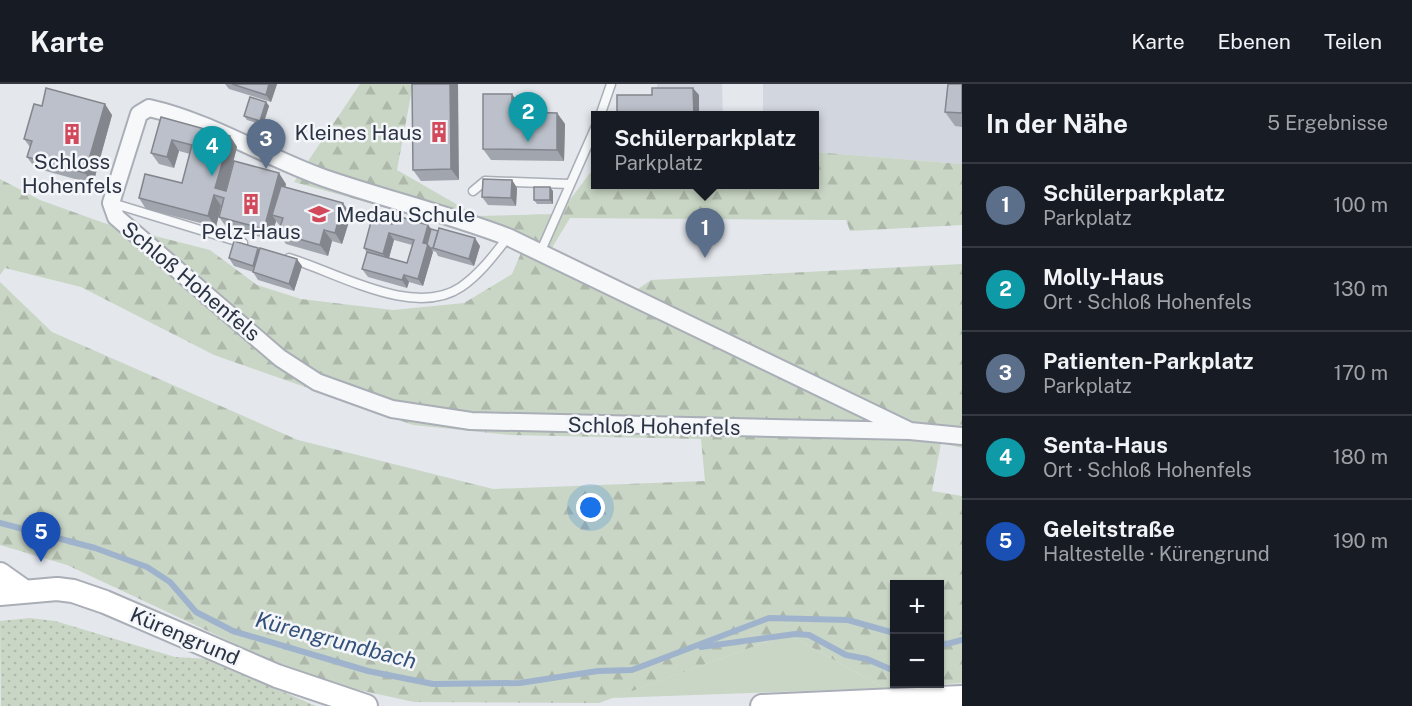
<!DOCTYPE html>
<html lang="de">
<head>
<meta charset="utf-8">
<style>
	body { margin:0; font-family:"Public Sans",sans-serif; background:#242831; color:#f1f3f6 }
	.controls { position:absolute; right:18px; bottom:18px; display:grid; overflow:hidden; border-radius:0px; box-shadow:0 2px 4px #0004 }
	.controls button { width:54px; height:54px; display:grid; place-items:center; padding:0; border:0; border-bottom:2px solid #363941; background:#171b24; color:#f1f3f6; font:30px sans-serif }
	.you { position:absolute; left:591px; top:424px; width:21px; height:21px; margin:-15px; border:4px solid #fff; border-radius:50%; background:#1a73e8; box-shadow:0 0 0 9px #1a73e833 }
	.badge { display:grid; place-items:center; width:39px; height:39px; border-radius:50%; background:#d1495b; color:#fff; font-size:20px; font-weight:700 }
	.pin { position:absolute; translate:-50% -50px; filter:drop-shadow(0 2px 3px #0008) }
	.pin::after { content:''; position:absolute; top:32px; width:21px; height:18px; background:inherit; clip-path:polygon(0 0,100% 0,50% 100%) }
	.popup { position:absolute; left:591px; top:27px; width:228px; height:78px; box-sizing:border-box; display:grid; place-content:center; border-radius:0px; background:#171b24; filter:drop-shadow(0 2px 4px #0005); font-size:20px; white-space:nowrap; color:#9ea1a6 }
	.popup b { font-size:22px; color:#f1f3f6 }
	.popup::after { content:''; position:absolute; left:50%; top:100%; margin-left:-12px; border:12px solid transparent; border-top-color:#171b24 }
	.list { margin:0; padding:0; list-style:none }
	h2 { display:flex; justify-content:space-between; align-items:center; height:78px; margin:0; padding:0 24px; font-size:26px }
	h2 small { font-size:20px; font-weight:400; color:#9ea1a6 }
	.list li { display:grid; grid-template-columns:39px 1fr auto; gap:18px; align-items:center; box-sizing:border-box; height:84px; padding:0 24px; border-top:2px solid #363941 }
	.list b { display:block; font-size:22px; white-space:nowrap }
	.list p { margin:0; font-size:20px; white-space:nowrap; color:#9ea1a6 }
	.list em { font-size:20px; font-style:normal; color:#9ea1a6 }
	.map { position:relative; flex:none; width:962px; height:622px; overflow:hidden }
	header { display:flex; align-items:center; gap:36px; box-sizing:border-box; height:84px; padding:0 30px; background:#171b24; border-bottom:2px solid #363941 }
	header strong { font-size:28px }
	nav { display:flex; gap:33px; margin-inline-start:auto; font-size:21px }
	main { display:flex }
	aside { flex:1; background:#171b24 }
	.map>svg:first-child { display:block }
	.built { fill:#d2d6de }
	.grass { fill:#c9d6c5 }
	.forest { fill:url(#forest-firs); fill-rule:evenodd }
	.park { fill:url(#park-dots) }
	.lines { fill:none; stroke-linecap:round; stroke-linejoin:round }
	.stream { stroke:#9fb4cc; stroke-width:6 }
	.lane-casing { stroke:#a9aeb7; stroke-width:11 }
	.street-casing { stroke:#a9aeb7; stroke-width:20 }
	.secondary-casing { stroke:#a9aeb7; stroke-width:26 }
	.lane { stroke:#f7f8fa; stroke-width:8 }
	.street { stroke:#f7f8fa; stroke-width:16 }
	.secondary { stroke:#fff; stroke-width:22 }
	.wall { fill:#a1a5ae; fill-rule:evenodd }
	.shaded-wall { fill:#83868d }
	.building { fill:#bbc0ca; stroke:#83868d; stroke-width:1.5 }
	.labels { text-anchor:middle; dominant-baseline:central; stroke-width:5; stroke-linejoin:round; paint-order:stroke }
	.poi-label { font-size:21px; fill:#2b3445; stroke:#f4f6f9 }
	.street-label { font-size:21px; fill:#2b3445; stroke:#f4f6f9 }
	.water-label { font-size:22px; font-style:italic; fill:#34527a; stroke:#f4f6f9 }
</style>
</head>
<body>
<header>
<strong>Karte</strong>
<nav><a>Karte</a><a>Ebenen</a><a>Teilen</a></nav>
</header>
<main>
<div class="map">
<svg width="962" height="622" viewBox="0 0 962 622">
	<defs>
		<pattern id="forest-firs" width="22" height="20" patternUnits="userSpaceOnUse" patternTransform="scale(1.5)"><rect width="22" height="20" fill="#c9d6c5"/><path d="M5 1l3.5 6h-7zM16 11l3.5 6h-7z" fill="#adb8ab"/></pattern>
		<pattern id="park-dots" width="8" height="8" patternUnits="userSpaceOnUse" patternTransform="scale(1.5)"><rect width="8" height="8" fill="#c9d6c5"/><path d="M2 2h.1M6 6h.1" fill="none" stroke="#adb8ab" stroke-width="1.8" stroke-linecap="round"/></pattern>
	</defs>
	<rect width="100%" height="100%" fill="#e4e7ec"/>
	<!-- built -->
	<g class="built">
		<polygon points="657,0 722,0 723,31 622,31 657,18"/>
		<polygon points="763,0 962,0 962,80 815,68 814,32 763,31"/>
	</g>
	<!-- grass -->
	<polygon class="grass" points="788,550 884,604 612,614"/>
	<!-- forest -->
	<path class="forest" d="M360 0H413L397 86 477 132 559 130 590 89H595L596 100H814L815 68 962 80V141L850 147 846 136 570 134 550 167 635 207 651 196 962 180V364L941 359 932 407 962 412V599L884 604 788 550 599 619 414 618 345 603 268 575 67 481 0 461V198L52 248 298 356 493 405 705 397 701 355 510 351 413 341 214 271 81 203 5 184 0 191V95L40 116 104 139 210 166 257 201 301 215 393 226 464 219 512 190 521 169 488 152 294 98ZM894 500H940V600H894Z"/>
	<!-- park -->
	<polygon class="park" points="30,534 55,537 175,573 208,575 316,622 1,622 0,537"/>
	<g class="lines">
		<!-- stream -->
		<g class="stream">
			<polyline points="0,439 95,464 147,483 170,498 196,528 233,547 368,587 433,600 520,599 598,587 632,586 769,534 848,536 894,549"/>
			<polyline points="940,559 947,560 962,556"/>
			<polyline points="701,563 795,550 809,551 846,571 867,575 890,585"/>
		</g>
		<defs>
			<g id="lane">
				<polyline points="600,32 611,0"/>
				<polyline points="473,107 485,97 569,100"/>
				<polyline points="112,119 243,159"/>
				<polyline points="540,169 596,42"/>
				<path d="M289 174C336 188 414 235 461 203 480 190 494 171 508 153"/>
			</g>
			<path id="street" d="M910 347 508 153C448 130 385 115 324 94 265 73 211 38 149 24L139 30 111 119 116 133 280 274 317 298 392 325 471 337 910 347 962 352"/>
			<g id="secondary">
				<polyline points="0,490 24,507"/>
				<polyline points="0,510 57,505 73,507 105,518 277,592 366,622"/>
				<polyline points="762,622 962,613"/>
			</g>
		</defs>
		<!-- lane casing -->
		<use href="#lane" class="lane-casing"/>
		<!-- street casing -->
		<use href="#street" class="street-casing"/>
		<!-- secondary casing -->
		<use href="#secondary" class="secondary-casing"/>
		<!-- lane -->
		<use href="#lane" class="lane"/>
		<!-- street -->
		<use href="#street" class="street"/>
		<!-- secondary -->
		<use href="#secondary" class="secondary"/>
	</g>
	<!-- wall -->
	<g class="wall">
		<polygon points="225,0 277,0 271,18 229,5"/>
		<polygon points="412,0 459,96 421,97 413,86"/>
		<polygon points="962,0 962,43 955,42 945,28"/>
		<polygon points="266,18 269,22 263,41 247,36 244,32"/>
		<polygon points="520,21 520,28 557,29 565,40 564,77 491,76 483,65"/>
		<polygon points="42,22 112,31 93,100 35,84 27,73 30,63 24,55"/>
		<polygon points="161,33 230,52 237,63 225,107 286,100 285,103 351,131 342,160 332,157 328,172 286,160 278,149 280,142 276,137 271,156 227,144 219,133 222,122 221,122 216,143 146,125 139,114 182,99 190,70 179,67 174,84 159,80 151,69"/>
		<polygon points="512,96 517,104 516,122 488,121 482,113"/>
		<polygon points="553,107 553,120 537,120 534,116"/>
		<path d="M392 140 428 141 431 145 480 162 474 182 438 172 436 168 433 167 423 202 409 198 407 204 368 193 362 185 367 169 364 164ZM394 156 412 161 407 179 389 174Z"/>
		<polygon points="260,166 302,182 294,207 258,196 253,188 234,182 229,174"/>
	</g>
	<!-- shaded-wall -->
	<g class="shaded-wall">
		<polygon points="269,0 277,0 271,18 266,11"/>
		<polygon points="450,0 458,0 459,96 451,85"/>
		<polygon points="693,4 699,11 699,32 694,32"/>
		<polygon points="512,10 520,21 520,39 512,28"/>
		<polygon points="266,18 269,22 263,41 260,37"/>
		<polygon points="105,20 112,31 93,100 85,89"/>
		<polygon points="557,29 565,40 564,77 557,66"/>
		<polygon points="230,52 237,63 224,114 215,104"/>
		<polygon points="172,56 179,67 174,84 167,73"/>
		<polygon points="279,89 286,100 277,133 272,131 276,137 271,156 264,145"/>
		<polygon points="512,96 517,104 516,122 511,114"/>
		<polygon points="550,103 553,107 553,120 550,116"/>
		<polygon points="214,111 221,122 216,143 208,132"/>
		<polygon points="343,119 351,131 342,160 335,149"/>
		<polygon points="428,141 434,148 430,163 433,168 423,202 418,195 423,159"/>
		<polygon points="324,146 332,157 328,172 320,161"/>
		<polygon points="389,149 394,156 388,177 383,170"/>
		<polygon points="475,154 480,162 474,182 469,175"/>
		<polygon points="258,164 264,171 258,189 253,182"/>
		<polygon points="297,175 302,182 294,207 289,200"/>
		<polygon points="404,191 409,198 407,204 402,196"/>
	</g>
	<!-- building -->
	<g class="building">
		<polygon points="232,0 269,0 266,11"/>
		<polygon points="412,0 450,0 451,85 413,86"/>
		<polygon points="948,0 962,0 962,29 945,28"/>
		<polygon points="46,4 105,20 85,89 27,73 32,57 24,55 34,20 42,22"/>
		<polygon points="652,4 693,4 694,32 617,32 617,11 652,11"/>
		<polygon points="483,10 512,10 512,28 557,29 557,66 483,65"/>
		<polygon points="250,13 266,18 260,37 244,32"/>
		<polygon points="161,33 230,52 215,104 226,107 234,77 279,89 264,145 219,133 224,114 214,111 208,132 139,114 145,90 182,99 192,61 172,56 167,73 151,69"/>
		<polygon points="483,95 512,96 511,114 482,113"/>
		<polygon points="281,102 343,119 335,149 324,146 320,161 278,149 283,134 272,131"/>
		<rect x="534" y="103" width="16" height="13"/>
		<polygon points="394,131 428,141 423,159 428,160 418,195 404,191 402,196 362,185 367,168 407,179 414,156 389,149 383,170 364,164 372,134 392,140"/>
		<polygon points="439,144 475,154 469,175 433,164"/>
		<polygon points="431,145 438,147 433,164 430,164 427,160"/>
		<polygon points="234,157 258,164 253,182 229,174"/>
		<polygon points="260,164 297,175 289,200 253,188"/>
	</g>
	<!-- icons -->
	<defs>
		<symbol id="building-bare" viewBox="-9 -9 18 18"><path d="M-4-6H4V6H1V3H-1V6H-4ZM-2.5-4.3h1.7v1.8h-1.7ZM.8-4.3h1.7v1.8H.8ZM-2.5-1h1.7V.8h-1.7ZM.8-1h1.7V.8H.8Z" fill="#d1495b" stroke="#f4f6f9" stroke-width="2.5" paint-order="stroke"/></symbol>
		<symbol id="university-bare" viewBox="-9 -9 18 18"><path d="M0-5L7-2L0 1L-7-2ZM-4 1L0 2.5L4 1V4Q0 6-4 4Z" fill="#d1495b" stroke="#f4f6f9" stroke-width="2.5" paint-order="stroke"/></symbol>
	</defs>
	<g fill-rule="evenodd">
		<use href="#building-bare" x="424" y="33" width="30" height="30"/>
		<use href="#building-bare" x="57" y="35" width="30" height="30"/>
		<use href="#building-bare" x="236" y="105" width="30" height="30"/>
		<use href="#university-bare" x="304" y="115" width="30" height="30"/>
	</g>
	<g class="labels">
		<!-- poi labels -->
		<g class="poi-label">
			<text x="422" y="48" text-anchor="end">Kleines Haus</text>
			<text x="72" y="77">Schloss<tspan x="72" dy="24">Hohenfels</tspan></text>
			<text x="336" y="130" text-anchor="start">Medau Schule</text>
			<text x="251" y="147">Pelz-Haus</text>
		</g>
		<!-- street labels -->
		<g class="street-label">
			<text transform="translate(191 197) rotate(40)">Schloß Hohenfels</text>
			<text transform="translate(654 342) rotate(1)">Schloß Hohenfels</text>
			<text transform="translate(185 552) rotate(23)">Kürengrund</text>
		</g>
		<!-- water labels -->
		<g class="water-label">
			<text transform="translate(336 556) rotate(15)">Kürengrundbach</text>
		</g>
	</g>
</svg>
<div class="controls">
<button>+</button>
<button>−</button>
</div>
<div class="you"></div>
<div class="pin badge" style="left:705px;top:174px;background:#5c6f8a">1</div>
<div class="popup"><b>Schülerparkplatz</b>Parkplatz</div>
<div class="pin badge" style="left:528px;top:58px;background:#0f9aa8">2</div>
<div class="pin badge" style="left:266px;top:85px;background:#5c6f8a">3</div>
<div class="pin badge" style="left:212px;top:92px;background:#0f9aa8">4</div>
<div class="pin badge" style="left:41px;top:478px;background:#1a4fb4">5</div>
</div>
<aside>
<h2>In der Nähe<small>5 Ergebnisse</small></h2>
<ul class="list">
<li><span class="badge" style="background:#5c6f8a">1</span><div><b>Schülerparkplatz</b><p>Parkplatz</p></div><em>100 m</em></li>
<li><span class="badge" style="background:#0f9aa8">2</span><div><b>Molly-Haus</b><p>Ort · Schloß Hohenfels</p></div><em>130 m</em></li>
<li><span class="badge" style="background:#5c6f8a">3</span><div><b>Patienten-Parkplatz</b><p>Parkplatz</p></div><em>170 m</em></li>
<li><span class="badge" style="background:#0f9aa8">4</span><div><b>Senta-Haus</b><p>Ort · Schloß Hohenfels</p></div><em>180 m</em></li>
<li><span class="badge" style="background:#1a4fb4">5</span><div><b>Geleitstraße</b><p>Haltestelle · Kürengrund</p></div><em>190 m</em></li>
</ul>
</aside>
</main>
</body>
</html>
